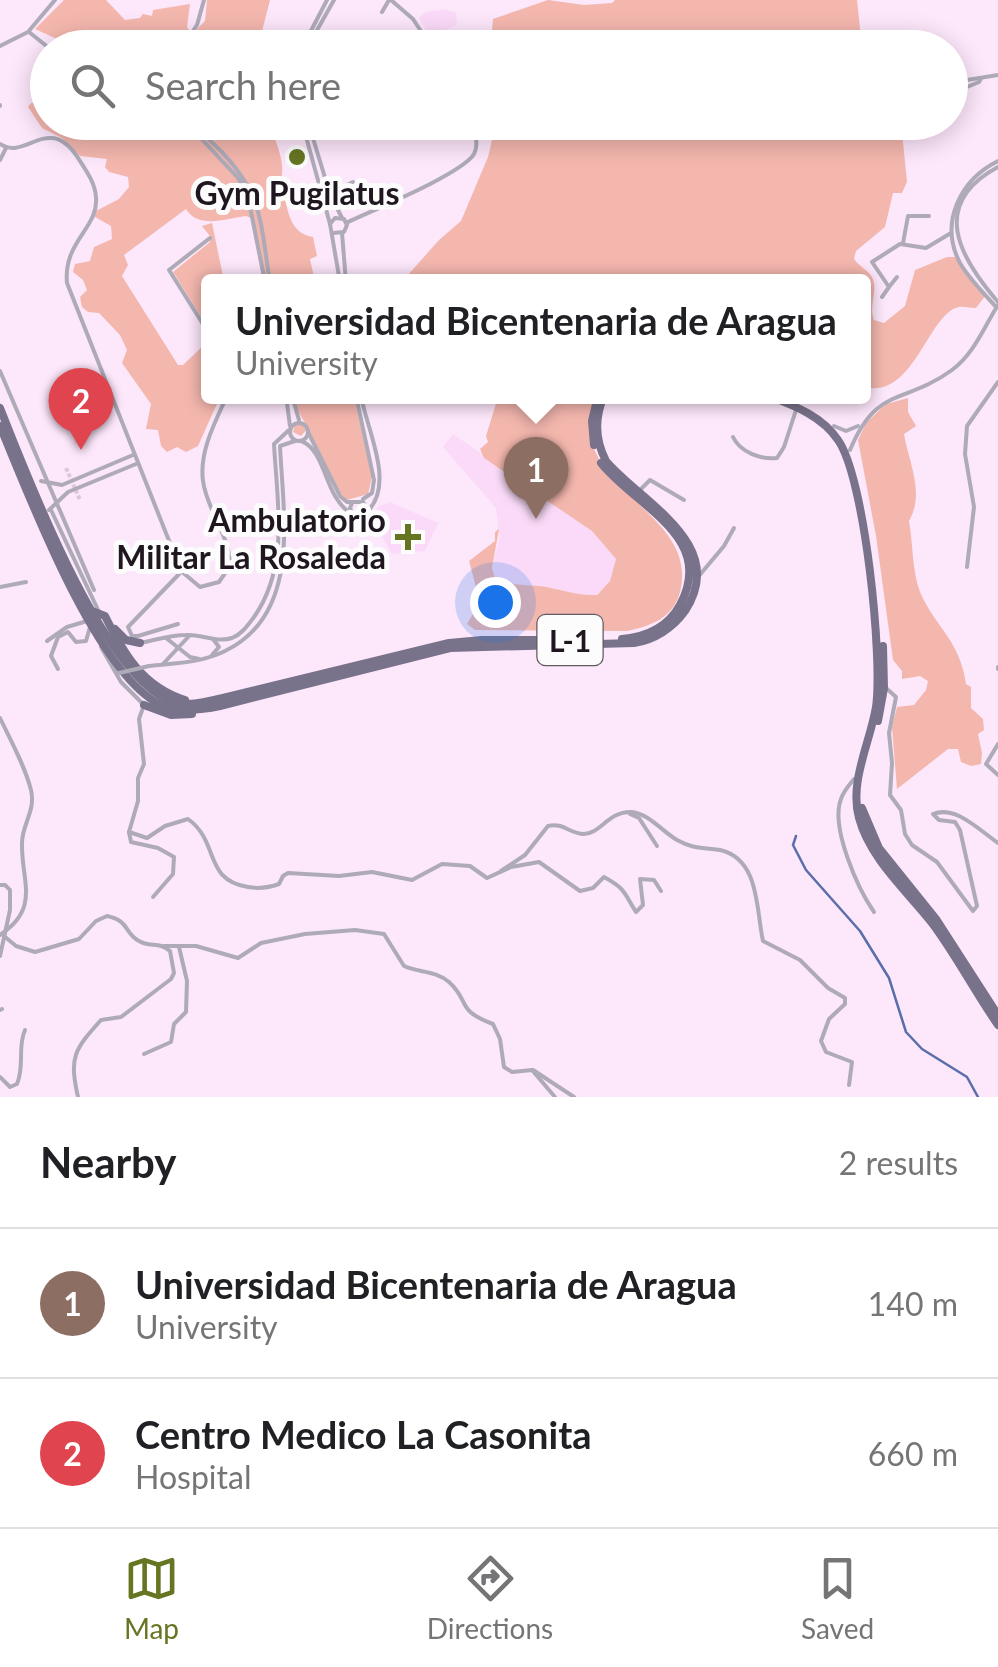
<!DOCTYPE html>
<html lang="en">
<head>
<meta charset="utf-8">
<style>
	body { margin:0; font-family:Lato,sans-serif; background:#f2f2f2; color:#202124 }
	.you { position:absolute; left:495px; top:602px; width:35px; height:35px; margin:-25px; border:8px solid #fff; border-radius:50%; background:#1a73e8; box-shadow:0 0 0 15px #1a73e833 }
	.badge { display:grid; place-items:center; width:65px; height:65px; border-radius:50%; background:#667522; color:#fff; font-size:32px; font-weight:700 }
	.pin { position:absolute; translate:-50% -82px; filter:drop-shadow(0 2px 5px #0008) }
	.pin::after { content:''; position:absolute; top:52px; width:35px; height:30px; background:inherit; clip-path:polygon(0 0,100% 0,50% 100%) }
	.popup { position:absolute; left:201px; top:274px; width:670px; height:130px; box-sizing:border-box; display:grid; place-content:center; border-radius:10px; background:#fff; filter:drop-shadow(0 2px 8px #0005); font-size:32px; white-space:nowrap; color:#757577 }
	.popup b { font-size:38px; color:#202124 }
	.popup::after { content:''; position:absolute; left:50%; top:100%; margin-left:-20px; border:20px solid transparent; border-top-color:#fff }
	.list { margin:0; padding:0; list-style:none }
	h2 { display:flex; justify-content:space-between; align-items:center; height:130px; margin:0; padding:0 40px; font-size:42px }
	h2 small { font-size:32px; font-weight:400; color:#757577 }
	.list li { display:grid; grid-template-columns:65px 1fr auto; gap:30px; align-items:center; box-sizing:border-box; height:150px; padding:0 40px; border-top:2px solid #e0e0e0 }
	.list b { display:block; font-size:38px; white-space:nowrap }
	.list p { margin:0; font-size:32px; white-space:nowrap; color:#757577 }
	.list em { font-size:32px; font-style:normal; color:#757577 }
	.icon { flex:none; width:55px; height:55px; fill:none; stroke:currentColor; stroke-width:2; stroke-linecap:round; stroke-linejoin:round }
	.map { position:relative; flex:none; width:998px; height:1097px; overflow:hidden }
	.search { position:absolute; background:#fff; box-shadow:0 5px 25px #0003; left:30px; right:30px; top:30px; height:110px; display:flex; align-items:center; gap:25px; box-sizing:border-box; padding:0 35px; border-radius:55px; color:#757577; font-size:38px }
	.sheet { height:430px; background:#fff }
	nav { display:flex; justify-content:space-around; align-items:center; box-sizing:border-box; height:140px; border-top:2px solid #e0e0e0; background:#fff; font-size:28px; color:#757577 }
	nav a { display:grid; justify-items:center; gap:5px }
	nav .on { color:#667522 }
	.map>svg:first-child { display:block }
	.built { fill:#fadaf8 }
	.green { fill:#f4b7ae }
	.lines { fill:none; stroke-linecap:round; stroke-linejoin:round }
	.stream { stroke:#5a6eaa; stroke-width:2.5 }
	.street-tunnel { stroke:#dcc8da; stroke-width:4; stroke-dasharray:4 2; stroke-linecap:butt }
	.street { stroke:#aeaab8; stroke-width:4 }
	.primary { stroke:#78728a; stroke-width:8 }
	.street-bridge { stroke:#aeaab8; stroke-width:4 }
	.poi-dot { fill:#667522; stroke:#fcfcfc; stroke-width:4 }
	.labels { text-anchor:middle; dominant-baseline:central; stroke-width:10; stroke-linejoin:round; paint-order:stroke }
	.shield { fill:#fcfcfc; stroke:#615b61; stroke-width:2.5 }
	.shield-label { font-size:30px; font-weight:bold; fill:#1f161f }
	.poi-label { font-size:32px; font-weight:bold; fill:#1f161f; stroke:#fcfcfc }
</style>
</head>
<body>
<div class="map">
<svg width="998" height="1097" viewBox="0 0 998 1097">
	<rect width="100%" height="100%" fill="#fde7fb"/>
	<!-- built -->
	<g class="built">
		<polygon points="445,9 456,13 457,25 430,37 419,18 426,12"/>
		<polygon points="453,434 592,531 616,559 610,581 596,595 576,596 552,588 512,586 495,578 492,568 500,537 496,508 443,447"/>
		<polygon points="390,502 438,523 425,551 392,554 371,517 379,506"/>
	</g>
	<!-- green -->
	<g class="green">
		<polygon points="64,0 106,0 125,20 140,18 143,14 152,16 153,10 190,4 187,27 192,34 205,21 207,0 270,0 258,47 66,47 66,43 35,29"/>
		<polygon points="548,0 584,5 612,3 615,0 857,0 862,47 495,47 491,41 493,19"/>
		<path d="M47 101 48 122 269 123C275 140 286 162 281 179 287 202 286 233 313 237L317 256 310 259 315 281H263L251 218 246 216C224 219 198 229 186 209L124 255 128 265 122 276 178 365H183L208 341V396L220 397 198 446 186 452 177 447 167 452 161 446 158 430 146 429 151 404 122 363 127 350 120 335 99 313 88 312 82 307 80 297 87 290 83 280 73 272 75 264 90 261 94 247 112 239 111 226 95 217 94 212 119 199 129 187 128 177 109 172 105 167 107 159 80 156 62 138 42 128 28 107 31 103Z"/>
		<path d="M901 122 907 182 902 193H893L885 227 856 251 854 259C859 266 867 269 872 277 879 291 868 305 874 320L884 323 905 306 915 270 947 257H956L986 295 976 308C970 308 964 306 959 307 928 313 914 400 864 387V282H411L407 276 439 240 461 221 488 157 496 123Z"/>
		<polygon points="212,223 224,281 208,282 208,328 173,272 210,242 210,236 202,226"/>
		<polygon points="290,397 354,397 372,477 368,494 347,500 341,494 308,428 301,436 293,432 295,424 305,423"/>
		<path d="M498 397H596C595 412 589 436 595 451 617 502 696 528 680 592 673 618 651 626 627 631L475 630 467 624 480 602 469 561 495 541V532L499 529 492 568 495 578C513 587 527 584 546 587 564 590 577 596 597 595L610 581 616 559 592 531 484 458 480 449 488 442 486 436Z"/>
		<path d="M908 398V412L916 426 904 434C909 463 925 493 909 521 913 543 912 571 920 592 935 627 960 640 966 684L971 687V708L983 719 984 730 978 734 982 753 981 764 971 766 961 762 958 749H948L897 789 892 727 897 707 914 705 926 690 928 681 920 676 902 679V671L893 660 876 536 858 440 866 423 886 404Z"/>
	</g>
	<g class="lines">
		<!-- stream -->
		<polyline class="stream" points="796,836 793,845 806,870 860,931 889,978 906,1032 922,1049 967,1077 978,1097"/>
		<!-- street-tunnel -->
		<polyline class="street-tunnel" points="66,468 80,500"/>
		<!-- street -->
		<g class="street">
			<polyline points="391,0 413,19 432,48"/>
			<polyline points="382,12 389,0"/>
			<polyline points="29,32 49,48"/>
			<polyline points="187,40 197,25 204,0"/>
			<polyline points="0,46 28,32 55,0"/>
			<polyline points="302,48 327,0"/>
			<polyline points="307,48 334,0"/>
			<polyline points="952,88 967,80 998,75"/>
			<polyline points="955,92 979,82 981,78"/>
			<polyline points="0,106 0,105"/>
			<polyline points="302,122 330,224"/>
			<polyline points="308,122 330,194 342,218"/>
			<path d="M0 144C27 162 49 110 80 161 87 172 95 183 96 197 99 228 63 241 67 283L181 571 200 587 219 582 230 566C230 535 207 511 203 481 199 452 215 422 227 396"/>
			<polyline points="0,160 6,148"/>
			<path d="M998 167C929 204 959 257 998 302"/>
			<polyline points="330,194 353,182"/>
			<path d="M346 223C371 211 462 174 474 154 479 144 475 132 472 122"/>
			<polyline points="333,233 344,232 347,225 344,219 335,218 330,224 340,282"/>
			<polyline points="342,233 346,282"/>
			<polyline points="903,243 908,216 929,216"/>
			<path d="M265 282 248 197 238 178 197 134 198 131C206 135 213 144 221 151 264 196 260 223 270 282"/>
			<polyline points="889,287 897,277"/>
			<polyline points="882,297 889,287 872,262 900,244 926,248 951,233"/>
			<path d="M996 307C984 293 969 279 960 263 939 223 960 180 998 161"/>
			<polyline points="208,332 169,270 210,238"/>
			<polyline points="0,371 94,590"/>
			<polyline points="286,396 290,426"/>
			<polyline points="292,396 299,420"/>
			<polyline points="356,396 374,480 372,493 363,499"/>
			<path d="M361 396C367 430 395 483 368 511"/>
			<circle cx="299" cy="432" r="9"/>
			<polyline points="834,426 846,431 858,426"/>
			<polyline points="308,432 340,496 347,502 363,502 367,508 364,515 353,515 350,508 352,503"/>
			<path d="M733 437C740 452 761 460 777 458L784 447 797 407"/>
			<path d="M301 441C326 450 324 495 349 512"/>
			<path d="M850 450C877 385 904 405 952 370 974 354 984 327 998 305"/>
			<polyline points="41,481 62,485 133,455"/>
			<polyline points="638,492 650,480 684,500"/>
			<polyline points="49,510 68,492 136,464"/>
			<polyline points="51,510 99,612"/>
			<polyline points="967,567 974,507 965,454 967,426 998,382"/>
			<polyline points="698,577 724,546 734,528"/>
			<polyline points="0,587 26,582"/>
			<polyline points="178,624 138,636 132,636 128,627 181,572"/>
			<polyline points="166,638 190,657 199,659"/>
			<polyline points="47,641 67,627 87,621"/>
			<path d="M140 643C155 640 171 635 186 635 201 634 217 643 232 638 242 634 248 625 254 617 290 566 277 502 274 444L289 430"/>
			<path d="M101 647 121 682 144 705 139 719 144 764 138 778V801L129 832 147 838 165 826 188 819C220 842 203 880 248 887 259 889 268 888 279 884L283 876 288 873 339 876 372 872 412 880 442 864 470 866 487 878 511 867 539 862 580 891 593 888 604 877C626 889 624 893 636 912L643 905 640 879 654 880 661 891"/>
			<polyline points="212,655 219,647 213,639"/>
			<polyline points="163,664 190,635"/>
			<path d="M149 666C175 663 201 663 225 651 302 614 283 514 280 446L295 441"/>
			<polyline points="998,667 998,669"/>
			<polyline points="58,669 51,656 58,637 68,632 76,642 86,641 90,627"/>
			<path d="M886 688 896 697 889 733 892 763 890 795 901 810 905 834 912 845 937 862 973 911 977 906 960 830 955 822 939 820 933 814C956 805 979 830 998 843"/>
			<path d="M0 718C11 741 25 766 31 790 36 811 22 824 22 843 21 881 41 908 0 935"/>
			<polyline points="998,744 986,764 998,775"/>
			<path d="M854 779C849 785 843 792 841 799 830 827 858 889 874 912"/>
			<polyline points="630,814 639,818 657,846"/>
			<polyline points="129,832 131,842 158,848 174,857 173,874 153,897"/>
			<path d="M501 871 525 855 548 826C563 822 570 834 584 834 600 834 609 811 631 812 648 813 663 832 677 840 695 850 703 847 720 850 760 859 756 910 763 941L800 960 828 988 845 998V1004L829 1019 821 1041 826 1052 852 1062 849 1085"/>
			<polyline points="0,885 5,885 10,890 10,910 0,956"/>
			<path d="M4 936 16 946 35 952 79 939 96 921 107 916C130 921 124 933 139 941 150 948 159 941 170 951L174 973 171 979 121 1017 101 1020C74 1050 69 1057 78 1097"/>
			<path d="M164 946H196L238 958 261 943 305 934 355 930 384 934 404 966C419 973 435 970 449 982 471 1002 455 1010 493 1024L500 1039 504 1067 512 1072 532 1070 555 1097"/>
			<polyline points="0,1010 2,1009"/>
			<polyline points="144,1054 171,1042 174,1024 186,1012 187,981 179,947"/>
			<polyline points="533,1070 574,1097"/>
			<path d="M0 1077 10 1087 17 1084C25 1065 17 1048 25 1030"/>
		</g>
		<!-- primary -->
		<g class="primary">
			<path d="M769 396C795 406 822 416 838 440 865 478 883 659 876 707 870 743 849 782 859 818 870 859 907 891 932 923 956 955 975 992 998 1025"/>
			<path d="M0 408C28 478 101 672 170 701 186 707 207 702 223 698L449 643 482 640H578"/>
			<path d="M0 426C29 495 94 670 159 704 178 713 201 710 220 706L450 648 634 643C654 640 673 628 685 611 729 544 642 503 606 461 595 440 594 419 604 396"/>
			<polyline points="594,445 592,421 598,396"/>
			<path d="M601 463C636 507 717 537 680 605 668 627 646 637 622 639"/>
			<path d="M92 611 105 616C124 654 142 686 185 700"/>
			<polyline points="115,629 126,640 140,643"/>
			<polyline points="144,705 171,715 192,714"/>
			<polyline points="878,721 884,688 883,646"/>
			<polyline points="862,808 879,848 936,919 998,1015"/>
		</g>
		<!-- street-bridge -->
		<polyline class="street-bridge" points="119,673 149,666"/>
	</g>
	<!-- markers -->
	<g class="poi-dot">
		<circle cx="297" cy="157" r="10"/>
		<path d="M403 522h10v10h10v10h-10v10h-10v-10h-10v-10h10z"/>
	</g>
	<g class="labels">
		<!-- shield labels -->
		<rect class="shield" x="537.5" y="615" width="65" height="50" rx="8"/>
		<g class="shield-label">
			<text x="570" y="640">L-1</text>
		</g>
		<!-- poi labels -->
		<g class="poi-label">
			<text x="297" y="192">Gym Pugilatus</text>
			<text x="386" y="519" text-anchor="end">Ambulatorio<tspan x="386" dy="37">Militar La Rosaleda</tspan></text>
		</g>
	</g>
</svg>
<div class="you"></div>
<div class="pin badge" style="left:536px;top:519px;background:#8d6e63">1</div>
<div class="popup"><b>Universidad Bicentenaria de Aragua</b>University</div>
<div class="pin badge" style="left:81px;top:450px;background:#e0444e">2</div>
<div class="search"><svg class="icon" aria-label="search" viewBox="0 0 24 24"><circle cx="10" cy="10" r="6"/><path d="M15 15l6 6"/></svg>Search here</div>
</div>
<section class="sheet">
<h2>Nearby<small>2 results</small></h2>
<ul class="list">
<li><span class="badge" style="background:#8d6e63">1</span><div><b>Universidad Bicentenaria de Aragua</b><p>University</p></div><em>140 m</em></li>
<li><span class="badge" style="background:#e0444e">2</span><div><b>Centro Medico La Casonita</b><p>Hospital</p></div><em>660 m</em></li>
</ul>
</section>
<nav>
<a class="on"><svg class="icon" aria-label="map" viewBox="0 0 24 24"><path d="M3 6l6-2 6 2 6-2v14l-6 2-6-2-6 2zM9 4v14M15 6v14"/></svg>Map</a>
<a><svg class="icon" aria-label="directions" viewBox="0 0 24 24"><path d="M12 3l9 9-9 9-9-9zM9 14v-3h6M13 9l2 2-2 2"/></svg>Directions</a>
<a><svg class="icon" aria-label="saved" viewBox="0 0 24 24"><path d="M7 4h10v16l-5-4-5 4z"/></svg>Saved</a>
</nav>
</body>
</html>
